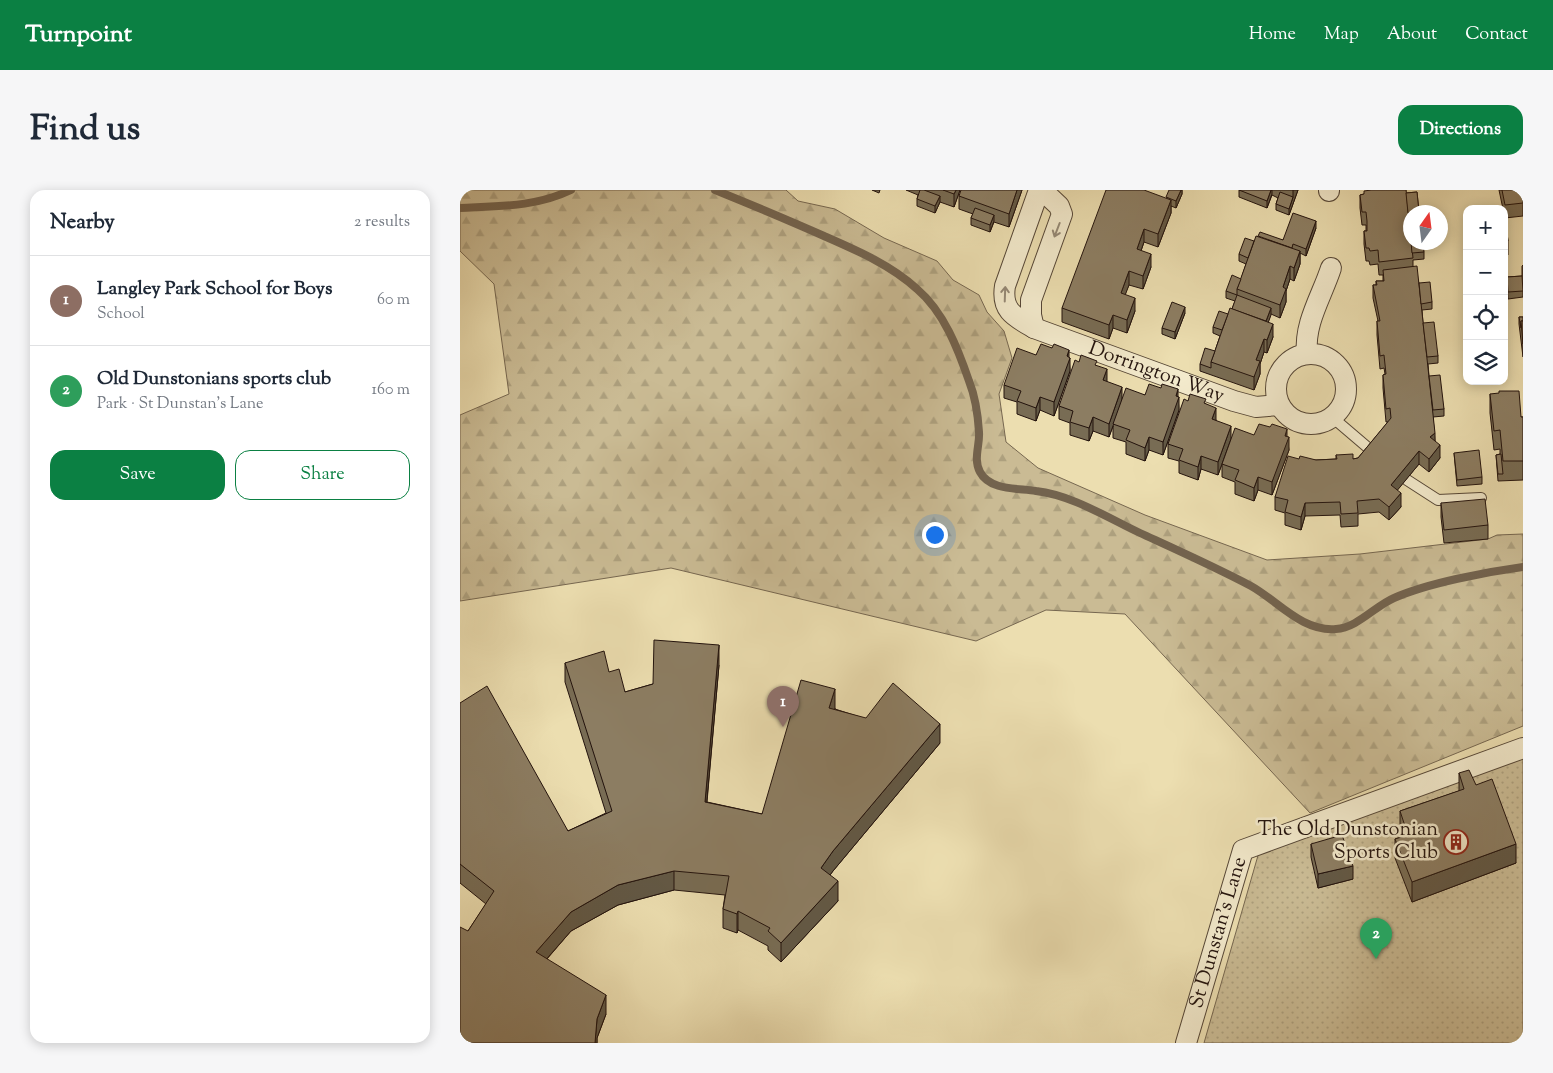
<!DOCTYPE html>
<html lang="en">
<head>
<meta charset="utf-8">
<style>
	body { margin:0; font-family:"Sorts Mill Goudy",serif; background:#f6f6f7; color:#1f2937 }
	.controls { position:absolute; right:15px; top:15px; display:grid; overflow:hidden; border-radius:10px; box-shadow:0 2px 12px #0003 }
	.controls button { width:45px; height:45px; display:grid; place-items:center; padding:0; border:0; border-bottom:1px solid #e0e1e3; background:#fff; color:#1f2937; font:25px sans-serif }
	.compass { position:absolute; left:943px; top:15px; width:45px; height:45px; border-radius:50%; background:#fff; box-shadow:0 2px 12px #0003; rotate:14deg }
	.you { position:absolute; left:474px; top:344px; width:18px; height:18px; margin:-12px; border:4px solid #fff; border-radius:50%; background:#1a73e8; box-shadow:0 0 0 8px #1a73e833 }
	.badge { display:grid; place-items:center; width:32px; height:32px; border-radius:50%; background:#0b8043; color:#fff; font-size:16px; font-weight:700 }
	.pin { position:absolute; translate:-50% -41px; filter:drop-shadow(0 1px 2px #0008) }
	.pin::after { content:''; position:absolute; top:26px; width:18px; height:15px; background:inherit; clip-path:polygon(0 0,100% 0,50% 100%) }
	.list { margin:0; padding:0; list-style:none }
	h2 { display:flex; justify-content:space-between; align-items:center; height:65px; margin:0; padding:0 20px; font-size:21px }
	h2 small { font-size:16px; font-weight:400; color:#747a83 }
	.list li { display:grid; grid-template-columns:32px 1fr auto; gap:15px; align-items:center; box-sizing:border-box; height:90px; padding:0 20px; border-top:1px solid #e0e1e3 }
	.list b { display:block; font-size:19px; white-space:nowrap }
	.list p { margin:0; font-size:16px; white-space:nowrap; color:#747a83 }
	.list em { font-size:16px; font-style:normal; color:#747a83 }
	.actions { display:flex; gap:10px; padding:15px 20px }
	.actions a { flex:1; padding:11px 0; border:1px solid #0b8043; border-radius:15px; text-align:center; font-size:18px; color:#0b8043 }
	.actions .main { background:#0b8043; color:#fff }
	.icon { flex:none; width:28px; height:28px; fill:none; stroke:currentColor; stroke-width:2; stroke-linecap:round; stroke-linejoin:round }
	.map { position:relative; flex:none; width:1063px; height:853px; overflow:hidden; border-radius:15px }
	header { display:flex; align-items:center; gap:30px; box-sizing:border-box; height:70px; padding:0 25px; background:#0b8043; color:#fff }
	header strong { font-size:24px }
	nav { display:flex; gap:28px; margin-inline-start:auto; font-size:18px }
	.intro { display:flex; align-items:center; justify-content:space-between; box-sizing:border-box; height:120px; padding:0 30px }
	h1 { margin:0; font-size:35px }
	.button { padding:12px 22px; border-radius:15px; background:#0b8043; color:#fff; font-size:18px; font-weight:700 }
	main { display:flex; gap:30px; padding:0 30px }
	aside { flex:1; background:#fff; border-radius:15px; box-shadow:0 2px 12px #0003 }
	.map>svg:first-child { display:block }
	.forest { fill:url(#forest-firs); stroke:#766750 }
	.park { fill:url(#park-dots); stroke:#766750 }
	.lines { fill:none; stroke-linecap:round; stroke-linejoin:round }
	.stream { stroke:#73634e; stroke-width:8 }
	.service-casing { stroke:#554636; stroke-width:12 }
	.minor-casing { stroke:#554636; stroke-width:22 }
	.service { stroke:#f3eacc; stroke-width:10 }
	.minor { stroke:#f3eacc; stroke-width:20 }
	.wall { fill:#786c54; stroke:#23130d }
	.shaded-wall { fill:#625845; stroke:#23130d }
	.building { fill:#8c7d62; stroke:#23130d }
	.oneway { stroke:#958976 }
	.labels { text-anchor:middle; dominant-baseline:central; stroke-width:5; stroke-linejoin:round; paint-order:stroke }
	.street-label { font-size:20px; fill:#23130d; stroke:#f3eacc }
	.poi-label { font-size:20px; fill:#23130d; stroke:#f3eacc; text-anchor:end }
</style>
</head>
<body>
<header>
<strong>Turnpoint</strong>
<nav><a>Home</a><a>Map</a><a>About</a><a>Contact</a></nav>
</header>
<div class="intro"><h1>Find us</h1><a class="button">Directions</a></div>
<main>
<aside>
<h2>Nearby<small>2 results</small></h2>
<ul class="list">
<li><span class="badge" style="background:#8d6e63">1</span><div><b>Langley Park School for Boys</b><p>School</p></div><em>60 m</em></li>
<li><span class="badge" style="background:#2e9e5b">2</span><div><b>Old Dunstonians sports club</b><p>Park · St Dunstan's Lane</p></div><em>160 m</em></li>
</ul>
<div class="actions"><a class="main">Save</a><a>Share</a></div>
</aside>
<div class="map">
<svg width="1063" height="853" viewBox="0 0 1063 853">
	<defs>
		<pattern id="forest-firs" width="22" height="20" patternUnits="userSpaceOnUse" patternTransform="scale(1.25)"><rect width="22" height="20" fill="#cabb94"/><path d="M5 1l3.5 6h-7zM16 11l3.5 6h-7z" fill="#ada07e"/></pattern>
		<pattern id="park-dots" width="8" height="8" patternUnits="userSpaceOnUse" patternTransform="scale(1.25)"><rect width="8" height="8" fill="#cabb94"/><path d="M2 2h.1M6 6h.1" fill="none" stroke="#ada07e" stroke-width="1.8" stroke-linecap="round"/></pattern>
	</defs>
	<rect width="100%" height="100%" fill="#ecdeb0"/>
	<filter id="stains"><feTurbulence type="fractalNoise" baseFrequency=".004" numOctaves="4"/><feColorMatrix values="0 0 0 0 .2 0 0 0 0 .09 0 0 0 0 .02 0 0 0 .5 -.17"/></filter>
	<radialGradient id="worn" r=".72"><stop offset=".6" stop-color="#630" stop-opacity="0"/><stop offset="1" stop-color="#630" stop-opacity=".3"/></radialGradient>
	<!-- forest -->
	<polygon class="forest" points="0,0 326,0 338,11 375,19 424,48 477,71 493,90 519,105 527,122 544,141 552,168 539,204 546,252 578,278 685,325 807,370 900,364 1028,349 1037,345 1063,344 1063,536 850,623 665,424 586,420 516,451 211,378 0,411 0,225 49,204 34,94 0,61"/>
	<!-- park -->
	<polygon class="park" points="1063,563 1063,853 744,853 801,655"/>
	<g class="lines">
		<!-- stream -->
		<g class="stream">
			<path d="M255 0C292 15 328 30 364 46 396 60 431 75 457 99 484 122 498 159 509 191 515 206 518 226 519 242 520 255 513 269 520 282 530 301 559 298 576 301 612 305 648 328 680 343 717 360 755 377 791 396 818 411 842 442 876 439 897 438 915 416 934 408 968 393 1026 382 1063 377"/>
			<path d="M0 18C39 16 76 17 111 0"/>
		</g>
		<defs>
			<g id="service">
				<polyline points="872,227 913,262"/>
				<polyline points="947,290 978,310 1021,308"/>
			</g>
			<g id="minor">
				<path id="s1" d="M579 0 545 96C541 121 555 127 574 138L774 211 796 217 819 215"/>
				<polyline points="869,0 869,1"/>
				<polyline points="574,138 571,125 571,110 602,24 599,16 582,0"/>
				<path d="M847 163C844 133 862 106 871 78"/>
				<circle cx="851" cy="199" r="35"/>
				<path id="s2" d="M726 853 783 660 1063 558"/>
			</g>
		</defs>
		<!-- service casing -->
		<use href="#service" class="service-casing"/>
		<!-- minor casing -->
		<use href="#minor" class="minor-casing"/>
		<!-- service -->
		<use href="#service" class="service"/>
		<!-- minor -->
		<use href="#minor" class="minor"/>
	</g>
	<!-- wall -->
	<g class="wall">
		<polygon points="412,0 420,0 419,3"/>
		<polygon points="446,0 500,0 494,17 480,12 475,23 457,16 457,9 458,5"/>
		<polygon points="562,0 549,37 534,32 530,42 511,35 511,28 513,24 499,19 499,6"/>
		<polygon points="722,0 722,4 716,18 711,16 711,23 698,57 684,52 681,61 691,77 683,99 669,95 665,104 675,121 667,143 653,138 649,149 602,132 602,118 706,8"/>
		<polygon points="779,0 838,0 829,25 816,20 816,14 818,8 812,5 807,18 779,7"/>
		<polygon points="910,0 946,0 946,3 957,2 959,22 950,22 950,30 949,30 950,43 964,62 964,69 953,70 953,76 959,93 972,112 972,119 962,120 963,133 978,166 978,173 968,174 969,186 984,219 984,226 973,227 975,251 980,268 969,282 959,274 937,300 941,317 929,330 919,322 898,324 898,336 881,337 880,325 845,326 841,340 825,335 825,323 815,320 815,307 839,269 856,270 876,269 876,265 893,269 898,268 928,232 926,232 923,198 923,185 925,184 924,178 920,179 917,145 917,131 918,131 913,108 913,95 916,95 916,91 923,91 923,85 919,85 918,74 910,75 909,71 906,71 904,54 904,41 906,41 906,35 902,35 900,18 900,5 904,4"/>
		<polygon points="1039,0 1063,0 1063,26 1045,28 1048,51 1048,65 1044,65 1044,19 1043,19"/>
		<polygon points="856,38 846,66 840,63 840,74 834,91 830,89 826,101 826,112 820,128 811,124 808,132 813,147 807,163 804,162 800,174 800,184 794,200 740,181 740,174 755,161 760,146 753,143 753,137 768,124 772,119 775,111 766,108 766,101 781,89 786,74 779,71 779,64 794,51 823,50"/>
		<polygon points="1063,75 1063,107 1048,109 1047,87 1062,86 1062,76"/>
		<polygon points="725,123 715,149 702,144 702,138"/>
		<polygon points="1059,127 1063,127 1063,167 1059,134"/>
		<polygon points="592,158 609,167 610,181 594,226 580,220 576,231 557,224 557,212 544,208 544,195 576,165"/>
		<polygon points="619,172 637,176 647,192 662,209 685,205 718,207 719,220 703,265 689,260 685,271 666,264 666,252 653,248 653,236 649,247 633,241 629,251 610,245 610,233 599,229 599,216"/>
		<polygon points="1030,204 1061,227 1063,227 1063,290 1038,291 1036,265 1040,264 1040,259 1034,260 1030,223"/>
		<polygon points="728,211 746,214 756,230 771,249 758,285 741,279 738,290 719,283 719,271 708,268 708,254"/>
		<polygon points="794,245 827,247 829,260 812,305 798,300 794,311 775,304 775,292 762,287 762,274"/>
		<polygon points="994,263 1022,287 1022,294 997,296"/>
		<polygon points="981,313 1028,335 1028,349 984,353 981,327"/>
		<polygon points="105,473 149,482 165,502 259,475 247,612 302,624 375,518 375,519 480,553 373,681 370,685 378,711 321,772 308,760 308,756 278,740 277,743 263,738 263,719 265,705 214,700 158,715 111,741 87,769 146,824 137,848 137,853 0,853 8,741 26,714 0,693 0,513 108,641 146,623 105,492"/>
		<polygon points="999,583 1056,673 952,712 935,668 935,649 942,647 940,640 940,621 999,601"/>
		<polygon points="851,654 893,689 858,698 851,667"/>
	</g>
	<!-- shaded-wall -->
	<g class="shaded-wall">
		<polygon points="496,0 500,0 494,17 494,4"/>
		<polygon points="557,0 562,0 549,37 549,24"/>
		<polygon points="721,0 722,0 722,4 716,18 716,11"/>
		<polygon points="811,0 812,0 812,4 807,18 807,11"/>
		<polygon points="833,0 838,0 829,25 829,19 833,7"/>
		<polygon points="480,6 480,12 475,23 475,16"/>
		<polygon points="711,10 711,23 698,57 698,44"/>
		<polygon points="534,25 534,31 530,42 530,35"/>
		<polygon points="856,31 856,38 846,66 846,59"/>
		<polygon points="684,39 684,52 677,72 677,59"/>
		<polygon points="840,61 840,74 834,91 834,78"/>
		<polygon points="691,64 691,77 683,99 683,86"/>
		<polygon points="830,76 830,89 826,101 826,112 820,128 820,115 823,97"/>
		<polygon points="669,81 669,95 661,116 661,103"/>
		<polygon points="675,108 675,121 667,143 667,130"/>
		<polygon points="725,117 725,123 715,149 715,142"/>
		<polygon points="811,118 811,125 804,144 804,137"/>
		<polygon points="653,125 653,138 649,149 649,135"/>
		<polygon points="813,134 813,147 807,163 807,150"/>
		<polygon points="804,149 804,162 800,174 800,184 794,200 794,187 796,170"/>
		<polygon points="609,160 609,171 610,168 610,181 594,226 594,212"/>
		<polygon points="647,179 647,193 643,190"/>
		<polygon points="662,197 662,211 649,247 649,234"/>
		<polygon points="718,199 718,210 719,207 719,220 703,265 703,252"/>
		<polygon points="580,207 580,220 576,231 576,218"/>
		<polygon points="756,218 756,231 752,229"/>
		<polygon points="633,227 633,241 629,251 629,238"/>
		<polygon points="771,236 771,249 758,285 758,272"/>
		<polygon points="827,239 827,251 829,247 829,260 812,305 812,292"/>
		<polygon points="975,243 975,256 970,247"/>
		<polygon points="689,247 689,260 685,271 685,258"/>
		<polygon points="980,255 980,268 969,282 969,269"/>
		<polygon points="959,261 959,274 931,308 931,295"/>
		<polygon points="741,266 741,279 738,290 738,277"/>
		<polygon points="798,287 798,300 794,311 794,298"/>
		<polygon points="941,303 941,317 929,330 929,317"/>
		<polygon points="845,313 845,326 841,340 841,327"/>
		<polygon points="259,455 259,475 245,631 245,612"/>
		<polygon points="375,499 375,518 369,537 369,518"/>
		<polygon points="480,534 480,553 373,681 361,697 361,678 373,661"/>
		<polygon points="1056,654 1056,673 952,712 952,692"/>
		<polygon points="893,676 893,689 858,698 858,684"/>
		<polygon points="214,681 214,700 158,715 111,741 76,781 76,762 111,722 158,695"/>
		<polygon points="378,691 378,711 321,772 321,753"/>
		<polygon points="278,721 278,740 277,743 277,724"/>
		<polygon points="146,805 146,824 137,848 137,853 135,853 137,829"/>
	</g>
	<!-- building -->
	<g class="building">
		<polygon points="460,0 464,0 480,6 475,16 457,9"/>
		<polygon points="483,0 496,0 494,4"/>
		<polygon points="501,0 557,0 549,24 499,6"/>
		<polygon points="646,0 684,0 711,10 698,44 684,39 677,59 691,64 683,86 669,81 661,103 675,108 667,130 653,125 649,135 602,118"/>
		<polygon points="709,0 721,0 716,11 706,7"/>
		<polygon points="779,0 811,0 807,11"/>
		<polygon points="911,0 946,0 953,68 919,72 918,60 910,61 909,58 906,58 904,41 907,41 907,31 906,22 902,22 900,5 904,4 904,1"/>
		<polygon points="1042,0 1063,0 1063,13 1045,15"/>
		<polygon points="820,2 833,7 829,19 816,14"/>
		<polygon points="957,2 959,22 948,23 946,3"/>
		<polygon points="515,18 534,25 530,35 511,28"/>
		<polygon points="833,23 856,31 846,59 833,54 832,58 798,46 800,42 823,50"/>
		<polygon points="1044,26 1045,26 1048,51 1044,52"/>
		<polygon points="796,46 840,61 834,78 830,76 823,97 826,99 820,115 777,99"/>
		<polygon points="785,48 794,51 788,68 779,64"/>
		<polygon points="951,52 963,52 964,62 952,63"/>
		<polygon points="957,76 975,243 970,247 980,255 969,269 959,261 931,295 941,303 929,317 919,309 897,311 898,323 881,324 880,312 845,313 841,327 825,322 828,310 815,307 828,266 839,269 840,266 856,270 877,269 876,265 893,264 893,269 898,268 931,228 930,218 926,219 923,185 926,184 924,165 920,166 917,131 920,131 913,95 917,95 916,91 924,91 923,80"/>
		<polygon points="772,85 781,89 777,99 777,105 766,101"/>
		<polygon points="1062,86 1063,101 1048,102 1047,87"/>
		<polygon points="970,92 972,112 961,114 959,93"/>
		<polygon points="777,105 811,118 806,131 772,119"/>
		<polygon points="712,112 725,117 715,142 702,138"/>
		<polygon points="770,118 813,134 807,150 804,149 796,170 800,171 794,187 751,172"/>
		<polygon points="759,121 768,124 762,140 753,137"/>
		<polygon points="1059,127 1063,127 1063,131 1061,131 1061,138"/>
		<polygon points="1061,131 1063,131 1063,154"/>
		<polygon points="974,132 978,166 967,167 963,133"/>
		<polygon points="581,154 592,158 594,154 609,160 607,166 610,168 594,212 580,207 576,218 557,211 561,201 544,195 557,158 576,165"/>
		<polygon points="745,158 755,161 751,172 751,178 740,174"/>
		<polygon points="621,165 637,171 635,175 647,179 643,190 662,197 649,234 633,227 629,238 610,232 613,221 599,216 615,170 619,172"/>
		<polygon points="980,185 984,219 973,220 969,186"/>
		<polygon points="689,194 701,198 702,194 718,199 716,206 719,207 703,252 689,247 685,258 666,250 670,240 653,234 666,198 685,205"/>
		<polygon points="1039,201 1059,201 1061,227 1063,227 1063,271 1043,271 1040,240 1034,241 1030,204 1039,203"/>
		<polygon points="730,204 746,209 744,213 756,218 752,229 771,236 758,272 741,266 738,277 719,270 723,259 708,254 724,209 728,211"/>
		<polygon points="799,234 810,237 812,234 827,239 825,246 829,247 812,292 798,287 794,298 775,290 779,280 762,274 775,238 794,245"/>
		<polygon points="1019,260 1022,287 997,290 994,263"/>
		<polygon points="1041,264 1043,284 1038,284 1036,265"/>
		<polygon points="1025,309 1028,335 984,340 981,313"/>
		<polygon points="194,450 259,455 245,612 302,624 341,490 375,499 369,518 406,528 433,493 480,534 373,661 361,678 378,691 321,753 308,741 310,738 278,721 277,724 263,719 269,686 214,681 158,695 111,722 76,762 146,805 137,829 135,853 0,853 0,737 8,741 34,701 0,674 0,513 27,496 108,641 152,621 105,473 144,461 149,482 159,479 165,502 193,494"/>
		<polygon points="1009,580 1016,595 1032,589 1056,654 952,692 935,649 948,645 940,621 1004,599 999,583"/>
		<polygon points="882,645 893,676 858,684 851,654"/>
	</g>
	<!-- one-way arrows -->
	<defs><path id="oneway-shaft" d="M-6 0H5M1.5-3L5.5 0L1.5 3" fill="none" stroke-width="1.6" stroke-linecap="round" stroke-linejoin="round" transform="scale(1.25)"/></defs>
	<g class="oneway">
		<use href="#oneway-shaft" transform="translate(597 40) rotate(111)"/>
		<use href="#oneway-shaft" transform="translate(545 104) rotate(-88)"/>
	</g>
	<!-- icons -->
	<defs>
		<symbol id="building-ring" viewBox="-11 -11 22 22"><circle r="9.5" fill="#f3eacc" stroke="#8f2418" stroke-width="1.5"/><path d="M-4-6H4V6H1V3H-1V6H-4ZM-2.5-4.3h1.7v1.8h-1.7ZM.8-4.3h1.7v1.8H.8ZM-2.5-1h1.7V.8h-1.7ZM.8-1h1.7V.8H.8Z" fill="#8f2418"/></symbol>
	</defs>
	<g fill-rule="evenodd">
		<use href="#building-ring" x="982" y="638" width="28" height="28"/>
	</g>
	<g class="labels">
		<!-- street labels -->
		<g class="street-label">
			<text stroke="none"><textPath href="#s1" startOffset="288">Dorrington Way</textPath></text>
			<text stroke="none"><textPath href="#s2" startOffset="115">St Dunstan's Lane</textPath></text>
		</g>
		<!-- poi labels -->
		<g class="poi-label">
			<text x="978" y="640">The Old Dunstonian<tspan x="978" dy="23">Sports Club</tspan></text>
		</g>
	</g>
	<rect width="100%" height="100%" filter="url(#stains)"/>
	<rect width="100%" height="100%" fill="url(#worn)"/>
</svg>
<div class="controls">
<button>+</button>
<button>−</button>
<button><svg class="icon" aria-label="locate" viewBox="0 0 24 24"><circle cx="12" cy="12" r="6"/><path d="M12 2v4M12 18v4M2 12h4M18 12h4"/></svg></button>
<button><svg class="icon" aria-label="layers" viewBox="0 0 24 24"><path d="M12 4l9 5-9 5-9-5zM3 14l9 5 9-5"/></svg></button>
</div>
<svg class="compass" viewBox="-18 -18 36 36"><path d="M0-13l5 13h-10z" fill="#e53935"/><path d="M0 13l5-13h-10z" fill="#747a83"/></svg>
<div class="you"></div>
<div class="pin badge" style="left:323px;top:537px;background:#8d6e63">1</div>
<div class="pin badge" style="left:916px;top:769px;background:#2e9e5b">2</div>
</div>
</main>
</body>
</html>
